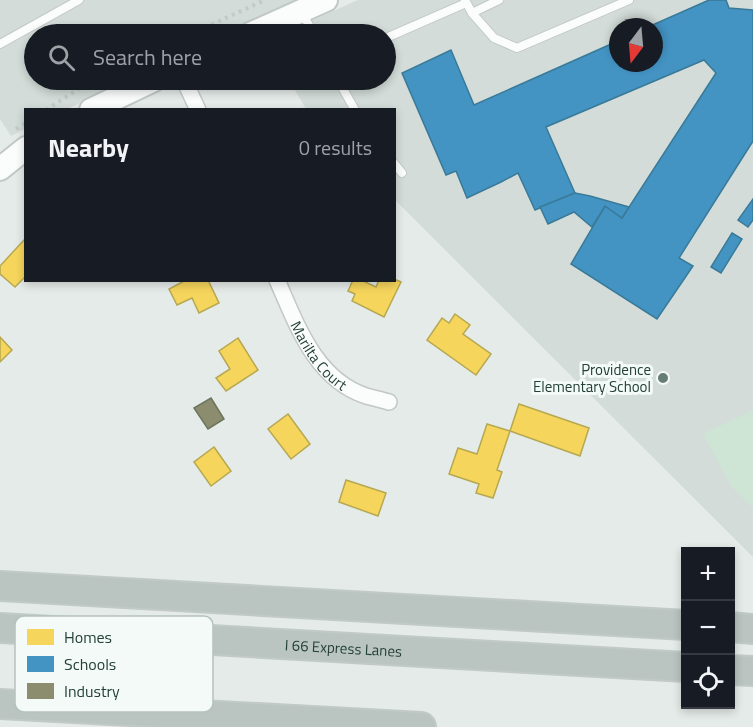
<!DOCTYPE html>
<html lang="en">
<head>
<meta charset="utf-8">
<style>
	body { margin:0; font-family:"Titillium Web",sans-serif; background:#242831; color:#f1f3f6 }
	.controls { position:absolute; right:18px; bottom:18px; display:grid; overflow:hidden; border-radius:0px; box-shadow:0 3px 9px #0003 }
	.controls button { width:54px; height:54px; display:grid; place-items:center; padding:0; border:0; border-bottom:2px solid #363941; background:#171b24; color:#f1f3f6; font:30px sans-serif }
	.compass { position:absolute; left:609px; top:18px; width:54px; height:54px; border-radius:50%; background:#171b24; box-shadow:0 3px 9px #0003; rotate:196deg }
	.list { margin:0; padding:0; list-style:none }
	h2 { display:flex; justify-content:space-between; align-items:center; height:78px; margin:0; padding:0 24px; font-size:26px }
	h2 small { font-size:20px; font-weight:400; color:#9ea1a6 }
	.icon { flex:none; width:33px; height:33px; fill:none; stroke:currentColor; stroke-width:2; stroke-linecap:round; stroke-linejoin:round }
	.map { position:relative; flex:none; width:753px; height:727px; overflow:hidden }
	.search { position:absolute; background:#171b24; box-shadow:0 3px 9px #0003; left:24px; top:24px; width:372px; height:66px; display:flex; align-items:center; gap:15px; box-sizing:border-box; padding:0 21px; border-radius:33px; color:#9ea1a6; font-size:22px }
	.panel { position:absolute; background:#171b24; box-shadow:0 3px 9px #0003; left:24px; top:108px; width:372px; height:174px; border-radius:0px }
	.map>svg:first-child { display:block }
	.built { fill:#d3dcd8; fill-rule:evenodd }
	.green { fill:#cee4d5 }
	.homes { fill:#f6d55c; stroke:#b6a851; stroke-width:1.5 }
	.schools { fill:#4393c3; stroke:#397a99; stroke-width:1.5 }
	.industry { fill:#8c8c6e; stroke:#6c755e; stroke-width:1.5 }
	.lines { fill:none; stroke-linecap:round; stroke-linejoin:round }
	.service-casing { stroke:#c2c8c5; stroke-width:10 }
	.minor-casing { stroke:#c2c8c5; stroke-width:18 }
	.secondary-casing { stroke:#c1c9c6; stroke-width:26 }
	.motorway-casing { stroke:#c1cac7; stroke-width:32 }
	.path { stroke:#c1cbc7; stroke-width:4; stroke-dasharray:3 4.5; stroke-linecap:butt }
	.service { stroke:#fbfcfc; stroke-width:8 }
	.minor { stroke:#fbfcfc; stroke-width:15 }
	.secondary { stroke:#fbfcfc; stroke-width:22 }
	.motorway { stroke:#bac4c1; stroke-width:28 }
	.poi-dot { fill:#667c75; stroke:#f4faf7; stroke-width:2 }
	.labels { text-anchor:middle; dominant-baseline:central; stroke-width:6; stroke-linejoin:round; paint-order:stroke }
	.street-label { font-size:15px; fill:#224037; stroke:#f4faf7 }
	.poi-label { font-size:15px; fill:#224037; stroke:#f4faf7; text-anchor:end }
	.key { fill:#f4faf7; stroke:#b5c2bd; stroke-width:1.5 }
	.key-label { font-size:16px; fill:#224037 }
</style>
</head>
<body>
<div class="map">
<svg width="753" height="727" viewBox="0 0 753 727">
	<rect width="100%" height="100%" fill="#e5ebe8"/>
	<!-- built -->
	<g class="built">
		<polygon points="0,0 295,0 223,34 34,34 34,80 129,80 67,109 26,110 25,129 11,136 0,119"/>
		<path d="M358 0H753V557L395 200 394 110 306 109 289 80H386V34H282ZM618 27H654V63H618Z"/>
	</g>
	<!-- green -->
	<polygon class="green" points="753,410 753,508 731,486 703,434"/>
	<!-- homes -->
	<g class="homes">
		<polygon points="24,240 26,242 26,276 15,287 0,274 0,266"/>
		<polygon points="394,279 401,282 384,317 352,301 355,294 348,291 353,280 361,280 376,287 379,280 394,280"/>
		<polygon points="186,280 208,280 219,303 199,313 192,298 177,305 169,289"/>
		<polygon points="455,314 470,325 463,334 491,354 476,375 427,340 442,318 449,323"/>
		<polygon points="0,337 12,350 0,362"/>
		<polygon points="238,338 258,370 226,391 216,378 230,369 219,351"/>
		<polygon points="519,404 589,428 580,456 510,431"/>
		<polygon points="288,414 310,444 291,459 268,429"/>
		<polygon points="487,424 510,431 497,470 502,472 493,498 476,493 479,484 449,474 458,448 477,454"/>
		<polygon points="214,447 231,471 211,486 194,462"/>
		<polygon points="346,480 386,493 378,516 339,502"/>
	</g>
	<!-- schools -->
	<g class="schools">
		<polygon points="709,0 726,0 729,8 753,10 753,141 679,258 693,266 657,319 571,264 605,206 622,218 716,73 704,60 546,127 575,193 535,210 518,173 501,182 467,198 456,171 446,175 402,73 451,50 474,105 618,41 618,63 654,63 654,27 648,27"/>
		<polygon points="575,193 590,196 629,207 622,218 605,206 592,227 574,212 548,224 540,207"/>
		<polygon points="753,199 753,220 748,227 738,220"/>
		<polygon points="732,233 742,239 721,273 711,267"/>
	</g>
	<!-- industry -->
	<polygon class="industry" points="211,398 224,419 208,429 194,408"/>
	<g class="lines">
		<defs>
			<g id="service">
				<polyline points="465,0 472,13 494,38 517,48 629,0"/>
				<polyline points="302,13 314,34"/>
				<polyline points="472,13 499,0"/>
				<polyline points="386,38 466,3"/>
				<polyline points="0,44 79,0"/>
				<polyline points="338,80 355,110"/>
				<polyline points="394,163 402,173"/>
			</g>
			<g id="minor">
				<polyline points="184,80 198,110"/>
				<path id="s1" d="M277 280C297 325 315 379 366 396 374 398 382 400 389 402"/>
			</g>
			<g id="secondary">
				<polyline points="250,34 326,0"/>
				<polyline points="91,110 154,80"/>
				<polyline points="0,169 26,148"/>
			</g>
			<g id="motorway">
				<polyline points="0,586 686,625"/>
				<polyline points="730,627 753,629"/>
				<path id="s2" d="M0 628 686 667"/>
				<polyline points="730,670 753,671"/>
				<polyline points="0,704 421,727"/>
			</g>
		</defs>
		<!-- service casing -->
		<use href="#service" class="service-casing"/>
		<!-- minor casing -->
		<use href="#minor" class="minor-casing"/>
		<!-- secondary casing -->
		<use href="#secondary" class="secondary-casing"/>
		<!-- motorway casing -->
		<use href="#motorway" class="motorway-casing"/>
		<!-- path -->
		<g class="path">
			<polyline points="191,34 265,0"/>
			<polyline points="46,110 92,80"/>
			<polyline points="16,129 26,123"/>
		</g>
		<!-- service -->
		<use href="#service" class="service"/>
		<!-- minor -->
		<use href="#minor" class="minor"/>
		<!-- secondary -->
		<use href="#secondary" class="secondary"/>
		<!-- motorway -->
		<use href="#motorway" class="motorway"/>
	</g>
	<!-- markers -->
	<circle class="poi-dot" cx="663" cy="378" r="6"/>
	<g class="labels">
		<!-- street labels -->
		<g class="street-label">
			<text stroke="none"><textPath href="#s1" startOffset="87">Marilta Court</textPath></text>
			<text stroke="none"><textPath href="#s2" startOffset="344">I 66 Express Lanes</textPath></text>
		</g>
		<!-- poi labels -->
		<g class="poi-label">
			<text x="651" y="369">Providence<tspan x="651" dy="17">Elementary School</tspan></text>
		</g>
	</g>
	<!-- legend -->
	<rect x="15" y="616" width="198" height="96" rx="9" class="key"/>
	<rect x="27" y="629" width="27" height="16" fill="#f6d55c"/>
	<rect x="27" y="656" width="27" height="16" fill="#4393c3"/>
	<rect x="27" y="683" width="27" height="16" fill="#8c8c6e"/>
	<g class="key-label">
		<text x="64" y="643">Homes</text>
		<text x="64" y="670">Schools</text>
		<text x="64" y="697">Industry</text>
	</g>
</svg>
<div class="controls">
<button>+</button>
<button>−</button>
<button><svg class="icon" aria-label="locate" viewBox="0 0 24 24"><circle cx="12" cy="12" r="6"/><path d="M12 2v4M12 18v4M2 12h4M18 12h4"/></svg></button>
</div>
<svg class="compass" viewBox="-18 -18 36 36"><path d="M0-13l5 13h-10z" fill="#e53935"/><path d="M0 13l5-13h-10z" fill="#9ea1a6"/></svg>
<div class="search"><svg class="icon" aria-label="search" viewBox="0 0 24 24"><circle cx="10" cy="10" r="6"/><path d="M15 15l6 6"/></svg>Search here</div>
<section class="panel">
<h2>Nearby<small>0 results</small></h2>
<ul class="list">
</ul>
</section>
</div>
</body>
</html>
